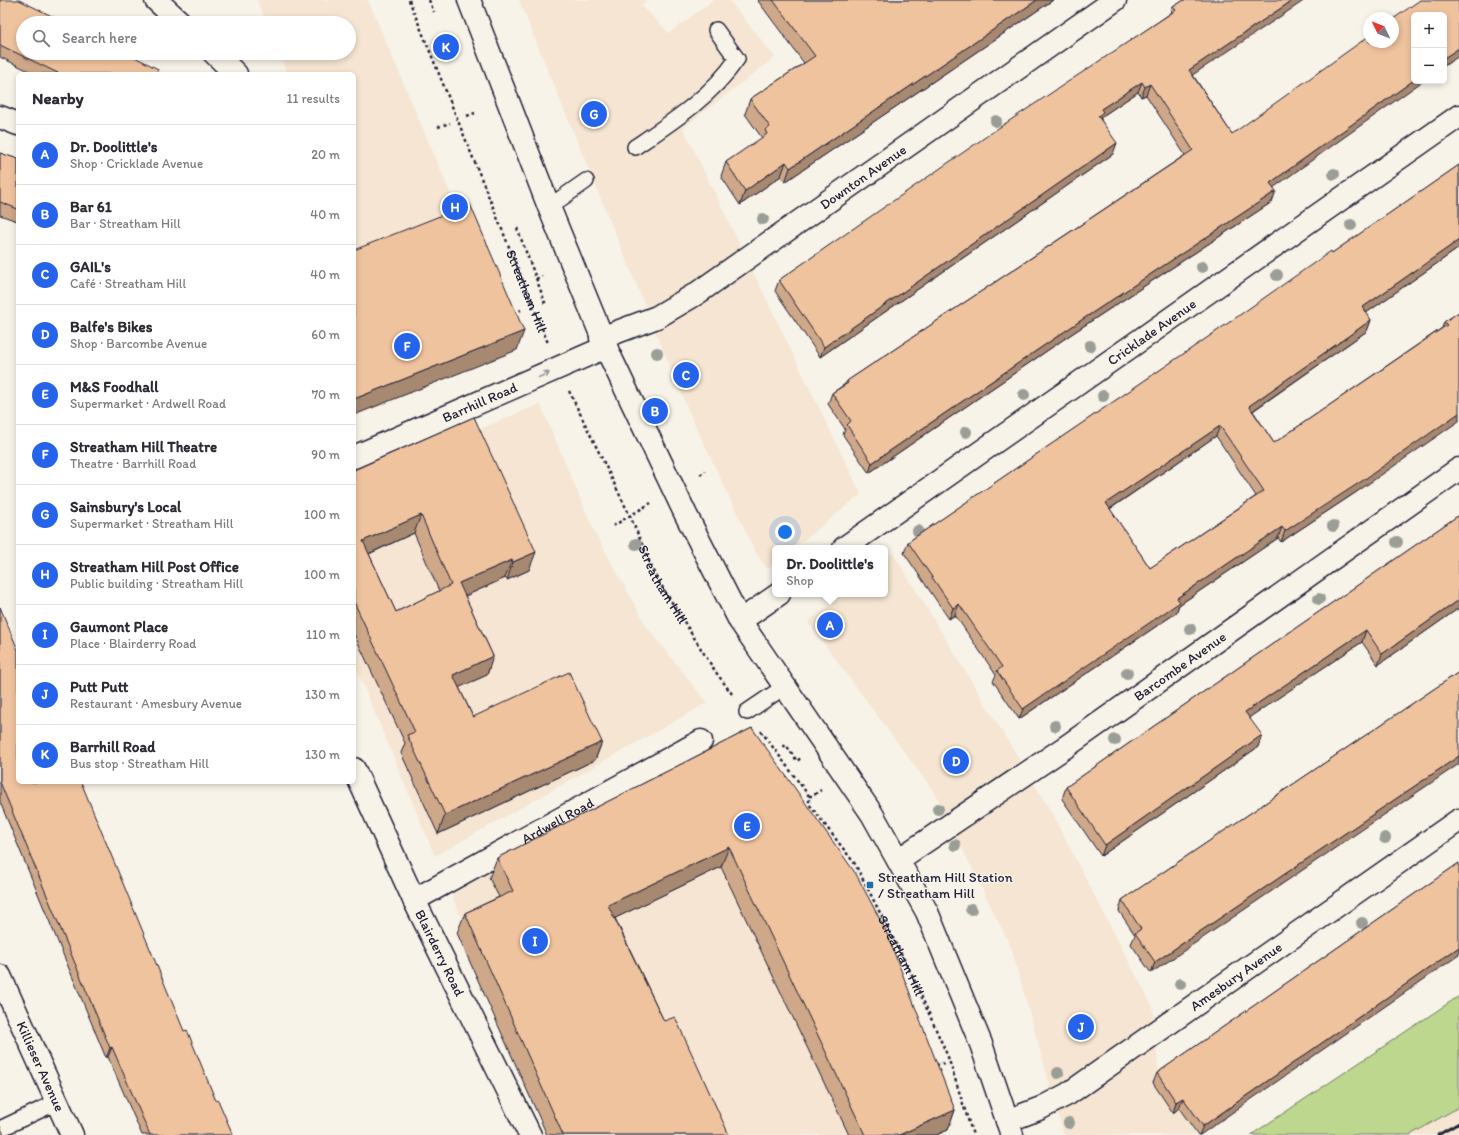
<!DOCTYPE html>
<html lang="en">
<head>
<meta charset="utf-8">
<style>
	body { margin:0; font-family:Itim,sans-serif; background:#f2f2f3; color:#2b2b33 }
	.controls { position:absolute; right:12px; top:12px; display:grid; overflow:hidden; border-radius:6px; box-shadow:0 2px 6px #0003 }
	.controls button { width:36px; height:36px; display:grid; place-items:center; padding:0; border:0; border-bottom:1px solid #e1e1e2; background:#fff; color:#2b2b33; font:20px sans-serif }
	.compass { position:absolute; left:1363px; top:12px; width:36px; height:36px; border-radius:50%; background:#fff; box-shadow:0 2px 6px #0003; rotate:313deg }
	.you { position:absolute; left:785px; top:532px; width:14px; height:14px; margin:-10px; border:3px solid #fff; border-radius:50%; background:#1a73e8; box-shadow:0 0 0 6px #1a73e833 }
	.badge { display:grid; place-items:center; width:26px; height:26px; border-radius:50%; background:#2563eb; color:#fff; font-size:13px; font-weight:700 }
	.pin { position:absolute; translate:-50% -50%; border:2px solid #fff; box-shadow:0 1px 4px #0006 }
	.popup { position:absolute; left:772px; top:545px; width:116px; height:52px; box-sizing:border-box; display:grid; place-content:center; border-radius:6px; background:#fff; filter:drop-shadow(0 1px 3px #0005); font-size:13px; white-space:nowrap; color:#7c7c81 }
	.popup b { font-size:15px; color:#2b2b33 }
	.popup::after { content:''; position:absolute; left:50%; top:100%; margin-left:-8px; border:8px solid transparent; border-top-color:#fff }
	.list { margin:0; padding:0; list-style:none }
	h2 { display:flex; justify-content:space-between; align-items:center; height:52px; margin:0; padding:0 16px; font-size:17px }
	h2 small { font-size:13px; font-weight:400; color:#7c7c81 }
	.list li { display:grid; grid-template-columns:26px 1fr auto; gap:12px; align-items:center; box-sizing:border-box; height:60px; padding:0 16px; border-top:1px solid #e1e1e2 }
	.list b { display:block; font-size:15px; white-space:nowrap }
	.list p { margin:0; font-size:13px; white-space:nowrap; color:#7c7c81 }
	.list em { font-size:13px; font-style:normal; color:#7c7c81 }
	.icon { flex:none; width:22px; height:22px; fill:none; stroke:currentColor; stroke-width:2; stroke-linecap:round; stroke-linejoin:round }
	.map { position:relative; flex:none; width:1459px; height:1135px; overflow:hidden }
	.search { position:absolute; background:#fff; box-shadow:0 2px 6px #0003; left:16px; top:16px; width:340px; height:44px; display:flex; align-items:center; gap:10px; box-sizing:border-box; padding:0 14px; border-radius:22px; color:#7c7c81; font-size:15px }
	.panel { position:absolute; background:#fff; box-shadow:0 2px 6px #0003; left:16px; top:72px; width:340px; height:712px; border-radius:6px }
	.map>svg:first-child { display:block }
	.built { fill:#f5e5d2 }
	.green { fill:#bdd78e; stroke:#707c64 }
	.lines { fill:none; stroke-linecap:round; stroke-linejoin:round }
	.lane-casing { stroke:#22223b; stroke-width:18 }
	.street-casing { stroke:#22223b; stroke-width:25 }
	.highway-casing { stroke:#22223b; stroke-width:25 }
	.path { stroke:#22223b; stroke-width:2.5; stroke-dasharray:3 3; stroke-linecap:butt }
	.lane { stroke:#f7f3e8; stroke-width:15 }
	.street { stroke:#f7f3e8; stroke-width:22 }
	.highway { stroke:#f7f3e8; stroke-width:22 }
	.rail { stroke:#22223b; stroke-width:3 }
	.tree { fill:#9b9e97 }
	.wall { fill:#cea888; stroke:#22223b; fill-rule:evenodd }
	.shaded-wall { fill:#a7886f; stroke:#22223b }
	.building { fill:#efc39e; stroke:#22223b; fill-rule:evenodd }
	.oneway { stroke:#97959a }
	.poi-dot { fill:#1f6fb2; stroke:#f7f3e8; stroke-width:1.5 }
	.labels { text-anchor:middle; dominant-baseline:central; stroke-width:3; stroke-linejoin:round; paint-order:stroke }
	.street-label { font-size:14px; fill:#22223b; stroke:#f7f3e8 }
	.poi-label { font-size:14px; fill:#22223b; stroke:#f7f3e8; text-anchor:start }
</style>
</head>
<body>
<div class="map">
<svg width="1459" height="1135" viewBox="0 0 1459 1135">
	<rect width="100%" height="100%" fill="#f7f3e8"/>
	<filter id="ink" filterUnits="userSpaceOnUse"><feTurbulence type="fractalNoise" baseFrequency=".025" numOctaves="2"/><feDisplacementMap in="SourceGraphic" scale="8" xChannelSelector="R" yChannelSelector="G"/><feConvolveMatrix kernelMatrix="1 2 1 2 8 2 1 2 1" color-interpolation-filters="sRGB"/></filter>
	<g filter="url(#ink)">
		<!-- built -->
		<g class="built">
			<polygon points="257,0 368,0 517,350 354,417 354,74 287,74 279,53 349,53 349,23 267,23"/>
			<polygon points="519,0 647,0 641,5 669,33 714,0 729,0 775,57 683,128 861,494 794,548 775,548 775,563 768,569 756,553 689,412"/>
			<polygon points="540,404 595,533 647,627 707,703 435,856 354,663 354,483"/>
			<polygon points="893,553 1050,810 1153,1008 1159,1078 1196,1135 1064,1135 1011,947 935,793 808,622 843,594 885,594 885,560"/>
			<polygon points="739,742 891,980 945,1135 553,1135 451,893"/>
			<polygon points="1459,1107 1459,1135 1410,1135"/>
		</g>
		<!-- green -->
		<polygon class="green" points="1459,996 1459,1107 1410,1135 1251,1135"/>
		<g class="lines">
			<defs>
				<g id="lane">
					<path d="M635 147C672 122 711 97 737 59L716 30"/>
					<polyline points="549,207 586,181"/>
					<polyline points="747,712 784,687"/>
					<polyline points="0,1129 57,1102"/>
				</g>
				<g id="street">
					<polyline points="156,0 181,23"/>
					<polyline points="214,53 236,74"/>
					<polyline points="0,117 18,124"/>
					<path id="s4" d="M601 338 657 317 696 294 1115 0"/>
					<path id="s5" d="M354 457 606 347"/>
					<path id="s6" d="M844 548 1459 116"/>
					<polyline points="740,621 779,594"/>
					<path id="s7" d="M354 769 414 900 530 1135"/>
					<path id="s8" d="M898 860 1067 746 1459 469"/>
					<path id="s9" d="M414 900 701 741"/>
					<path id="s10" d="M0 976 72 1135"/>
					<path id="s11" d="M1007 1121 1041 1108 1068 1094 1459 820"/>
				</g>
				<polyline id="highway" points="469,0 549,207 609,354 686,515 740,621 872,814 927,912 981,1044 1012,1135"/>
			</defs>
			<!-- lane casing -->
			<use href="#lane" class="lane-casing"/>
			<!-- street casing -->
			<use href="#street" class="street-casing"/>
			<!-- highway casing -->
			<use href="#highway" class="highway-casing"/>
			<!-- path -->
			<g class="path">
				<path id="s1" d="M409 0 548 343"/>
				<polyline points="429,0 434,12"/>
				<polyline points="467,116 475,113"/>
				<polyline points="438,127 450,123"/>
				<polyline points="517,228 545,302 541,303"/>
				<polyline points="536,279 542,276"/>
				<polyline points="514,313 521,310"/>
				<path id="s2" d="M569 391 630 516 656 577 715 671 732 694"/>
				<polyline points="700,475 705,471"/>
				<polyline points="613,526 651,503"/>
				<path id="s3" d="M761 731 809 796V804L855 864 912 975 948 1057 973 1135"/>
				<polyline points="783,747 786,745 797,761 801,758"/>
				<polyline points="809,796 812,796 821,790"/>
				<polyline points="936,1065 944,1063"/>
			</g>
			<!-- lane -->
			<use href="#lane" class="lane"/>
			<!-- street -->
			<use href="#street" class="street"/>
			<!-- highway -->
			<use href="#highway" class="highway"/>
			<!-- rail -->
			<polyline class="rail" points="1438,1135 1459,1123"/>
		</g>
		<!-- trees -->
		<g class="tree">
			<circle cx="996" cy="121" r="6"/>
			<circle cx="1334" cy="174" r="6"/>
			<circle cx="763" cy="219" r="6"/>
			<circle cx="1351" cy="225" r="6"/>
			<circle cx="1202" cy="267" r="6"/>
			<circle cx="1277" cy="275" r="6"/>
			<circle cx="1090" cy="346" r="6"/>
			<circle cx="657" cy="353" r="6"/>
			<circle cx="1024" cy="395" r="6"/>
			<circle cx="1103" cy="396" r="6"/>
			<circle cx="966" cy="432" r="6"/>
			<circle cx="1333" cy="526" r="6"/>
			<circle cx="918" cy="531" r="6"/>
			<circle cx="1397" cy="542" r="6"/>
			<circle cx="636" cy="544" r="6"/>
			<circle cx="1319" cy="599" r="6"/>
			<circle cx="1190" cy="629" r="6"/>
			<circle cx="1127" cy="673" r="6"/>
			<circle cx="1055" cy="726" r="6"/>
			<circle cx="1115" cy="740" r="6"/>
			<circle cx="938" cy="809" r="6"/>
			<circle cx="1385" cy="838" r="6"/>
			<circle cx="955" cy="845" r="6"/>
			<circle cx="971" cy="909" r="6"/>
			<circle cx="1362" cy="923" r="6"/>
			<circle cx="1180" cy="984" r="6"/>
			<circle cx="1058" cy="1073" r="6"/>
			<circle cx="1069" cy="1123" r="6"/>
		</g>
		<!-- wall -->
		<g class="wall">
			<polygon points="0,0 156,74 35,74 0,57"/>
			<polygon points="759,0 1053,0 785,182 781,176 740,205 721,176 726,162 762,138 745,114 750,99 804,63 758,1"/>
			<polygon points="1184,0 1193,75 1232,134 1274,188 1272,202 1070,335 869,473 843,435 845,429 828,404 832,393 845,384 847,381 1185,155 1146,95 1141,97 1138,92 1101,117 1101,119 1113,154 820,357 775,291 779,280 1171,13 1173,7"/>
			<polygon points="0,153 18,159 18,218 17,221 0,215"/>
			<path d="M1459 165V248L1366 313 1371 320 1367 331 1253 411 1274 443 1442 328 1444 322 1459 312 1358 491 1281 542 1278 538 1179 605 1176 613 1019 719 993 681 996 675 955 615 949 619 904 553 908 542 1332 253ZM1216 436 1256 496 1150 568 1110 509Z"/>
			<path d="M474 417 529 570 507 580 505 578 465 596 493 656 487 675 459 687 473 717 602 742 595 760 438 834 401 753 405 743 354 634V470ZM414 533 439 591 396 612 369 554Z"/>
			<polygon points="1459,515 1459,608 1378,665 1362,642 1249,717 1258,747 1101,856 1062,799 1066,787"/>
			<polygon points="0,607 18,782 184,1031 216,1101 233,1135 142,1135 108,1057 106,1058 0,802"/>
			<polygon points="1459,672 1151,973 1131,944 1135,935 1119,911 1122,900"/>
			<polygon points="752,728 955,1110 948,1130 936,1135 849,1135 721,867 615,918 664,1021 729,1135 547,1135 457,933 465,913 499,897 489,878 497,858"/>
			<polygon points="1459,863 1200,1135 1198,1135 1179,1108 1173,1113 1153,1083 1157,1073"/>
		</g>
		<!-- shaded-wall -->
		<g class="shaded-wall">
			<polygon points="1037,0 1053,0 785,182 790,168"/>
			<polygon points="1293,0 1305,0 1185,80 1189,70"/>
			<polygon points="1459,48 1459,56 1444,66 1444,58"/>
			<polygon points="1414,80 1414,81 1423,81 1266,193 1270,183"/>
			<polygon points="1142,82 1138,92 1101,117 1099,123 1095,126 1101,109"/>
			<polygon points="1150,84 1146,95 1141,97 1145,87"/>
			<polygon points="1117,143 1113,154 820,357 824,347"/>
			<polygon points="786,162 781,176 740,205 745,191"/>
			<polygon points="1276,191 1272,202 1070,335 869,473 872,463 1074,325"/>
			<polygon points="1459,240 1459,248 1359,318 1363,307"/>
			<polygon points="1371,320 1367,331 1245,416 1249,406"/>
			<polygon points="524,331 517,350 354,415 354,399"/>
			<polygon points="1459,413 1459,421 1358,491 1281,542 1285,531"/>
			<polygon points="1220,426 1216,436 1102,514 1106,503"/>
			<polygon points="421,515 414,533 357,559 363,541"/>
			<polygon points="1282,527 1278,538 1179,605 1176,613 1019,719 1023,709 1177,598"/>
			<polygon points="536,552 529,570 507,580 513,562"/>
			<polygon points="512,560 505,578 452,602 459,583"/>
			<polygon points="1459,600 1459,608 1378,665 1382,654"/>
			<polygon points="959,604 955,615 949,619 953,608"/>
			<polygon points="1366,630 1362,642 1241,723 1245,712"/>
			<polygon points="493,656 487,675 447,693 453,675"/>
			<polygon points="1262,735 1258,747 1101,856 1105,845"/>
			<polygon points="602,742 595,760 438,834 445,815"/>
			<polygon points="1459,756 1459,764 1151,973 1155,962"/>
			<polygon points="729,847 721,867 601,925 608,905"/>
			<polygon points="1459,947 1459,955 1200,1135 1199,1135 1203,1126"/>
			<polygon points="112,1047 108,1057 106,1058 110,1048"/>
			<polygon points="1183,1098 1179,1108 1173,1113 1176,1102"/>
			<polygon points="955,1110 948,1130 936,1135 899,1135"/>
		</g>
		<!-- building -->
		<g class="building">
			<polygon points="0,0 19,0 66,23 23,23 23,53 127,53 158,69 156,74 60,74 0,45"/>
			<polygon points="773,0 1037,0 790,168 786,162 745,191 726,162 767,134 765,130 770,127 750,99 815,56"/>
			<polygon points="1184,0 1293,0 1189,70 1232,134 1369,36 1369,42 1393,42 1393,19 1420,0 1459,0 1459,48 1444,58 1444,15 1414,15 1414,80 1270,183 1276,191 1074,325 872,463 847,425 851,421 832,393 848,383 847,381 1193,150 1150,84 1145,87 1142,82 1101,109 1103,112 1098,116 1117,143 824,347 779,280 997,129 1176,10 1173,7"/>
			<polygon points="0,153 18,159 18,209 0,202"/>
			<path d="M1459 165V240L1363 307 1371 320 1249 406 1274 443 1447 325 1444 322 1459 312V413L1362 481 1285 531 1282 527 1177 598 1180 602 1023 709 997 671 1002 667 959 604 953 608 908 542 1214 333 1331 251 1332 253ZM1220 426 1264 491 1150 568 1106 503Z"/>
			<polygon points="470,204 524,331 354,399 354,250"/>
			<path d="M474 417 536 552 513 562 512 560 459 583 493 656 453 675 473 717 569 672 602 742 445 815 407 735 415 732 354 602V470ZM421 515 451 585 396 612 363 541Z"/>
			<polygon points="1459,515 1459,600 1382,654 1366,630 1245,712 1262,735 1105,845 1066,787"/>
			<polygon points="0,607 18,650 18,782 81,782 184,1031 187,1030 216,1101 218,1100 233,1135 150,1135 112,1047 110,1048 0,782"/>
			<polygon points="1459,672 1459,756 1155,962 1135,933 1141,929 1122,900"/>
			<polygon points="752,728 856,874 885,929 955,1110 899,1135 865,1135 729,847 608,905 664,1021 675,1017 729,1135 563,1135 465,913 513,891 497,858"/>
			<polygon points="1459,863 1459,947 1203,1126 1183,1098 1176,1102 1157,1073"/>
			<polygon points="0,1126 4,1135 0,1135"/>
		</g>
		<!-- one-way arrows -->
		<defs><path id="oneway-shaft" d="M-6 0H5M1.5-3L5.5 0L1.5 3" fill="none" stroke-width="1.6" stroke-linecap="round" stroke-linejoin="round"/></defs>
		<use class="oneway" href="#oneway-shaft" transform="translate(544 375) rotate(-24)"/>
	</g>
	<!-- markers -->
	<rect class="poi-dot" x="866" y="881" width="8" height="8" rx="2"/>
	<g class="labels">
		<!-- street labels -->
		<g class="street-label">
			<text stroke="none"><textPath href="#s4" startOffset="309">Downton Avenue</textPath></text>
			<text stroke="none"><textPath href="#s1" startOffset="314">Streatham Hill</textPath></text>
			<text stroke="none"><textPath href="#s6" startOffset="376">Cricklade Avenue</textPath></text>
			<text stroke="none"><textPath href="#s5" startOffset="137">Barrhill Road</textPath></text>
			<text stroke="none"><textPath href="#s2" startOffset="215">Streatham Hill</textPath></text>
			<text stroke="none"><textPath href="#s8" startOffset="342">Barcombe Avenue</textPath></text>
			<text stroke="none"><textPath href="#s9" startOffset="164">Ardwell Road</textPath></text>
			<text stroke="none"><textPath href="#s7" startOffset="203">Blairderry Road</textPath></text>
			<text stroke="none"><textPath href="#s3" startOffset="267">Streatham Hill</textPath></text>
			<text stroke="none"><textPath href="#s11" startOffset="272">Amesbury Avenue</textPath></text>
			<text stroke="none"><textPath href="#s10" startOffset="99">Killieser Avenue</textPath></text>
		</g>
		<!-- poi labels -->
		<g class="poi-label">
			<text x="878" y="877">Streatham Hill Station<tspan x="878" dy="16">/ Streatham Hill</tspan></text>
		</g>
	</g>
</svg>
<div class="controls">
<button>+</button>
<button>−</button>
</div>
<svg class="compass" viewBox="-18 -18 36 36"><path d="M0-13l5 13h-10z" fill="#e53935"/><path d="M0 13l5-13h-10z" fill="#7c7c81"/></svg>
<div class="you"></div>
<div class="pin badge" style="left:830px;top:625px">A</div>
<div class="popup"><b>Dr. Doolittle's</b>Shop</div>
<div class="pin badge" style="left:655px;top:411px">B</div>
<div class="pin badge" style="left:686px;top:375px">C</div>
<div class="pin badge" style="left:956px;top:761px">D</div>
<div class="pin badge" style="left:747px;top:826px">E</div>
<div class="pin badge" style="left:407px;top:346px">F</div>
<div class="pin badge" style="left:594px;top:114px">G</div>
<div class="pin badge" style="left:455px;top:207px">H</div>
<div class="pin badge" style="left:535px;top:941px">I</div>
<div class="pin badge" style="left:1081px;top:1027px">J</div>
<div class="pin badge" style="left:446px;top:47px">K</div>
<div class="search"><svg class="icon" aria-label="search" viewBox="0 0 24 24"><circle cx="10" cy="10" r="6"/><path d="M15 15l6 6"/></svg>Search here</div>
<section class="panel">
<h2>Nearby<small>11 results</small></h2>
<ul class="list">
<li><span class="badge">A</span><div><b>Dr. Doolittle's</b><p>Shop · Cricklade Avenue</p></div><em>20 m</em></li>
<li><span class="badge">B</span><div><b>Bar 61</b><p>Bar · Streatham Hill</p></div><em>40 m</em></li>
<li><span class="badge">C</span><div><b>GAIL's</b><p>Café · Streatham Hill</p></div><em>40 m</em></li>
<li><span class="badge">D</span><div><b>Balfe's Bikes</b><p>Shop · Barcombe Avenue</p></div><em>60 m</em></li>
<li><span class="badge">E</span><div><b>M&amp;S Foodhall</b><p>Supermarket · Ardwell Road</p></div><em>70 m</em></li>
<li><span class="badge">F</span><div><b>Streatham Hill Theatre</b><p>Theatre · Barrhill Road</p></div><em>90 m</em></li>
<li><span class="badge">G</span><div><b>Sainsbury's Local</b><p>Supermarket · Streatham Hill</p></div><em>100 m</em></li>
<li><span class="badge">H</span><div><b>Streatham Hill Post Office</b><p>Public building · Streatham Hill</p></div><em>100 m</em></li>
<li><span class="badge">I</span><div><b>Gaumont Place</b><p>Place · Blairderry Road</p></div><em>110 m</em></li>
<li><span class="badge">J</span><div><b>Putt Putt</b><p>Restaurant · Amesbury Avenue</p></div><em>130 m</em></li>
<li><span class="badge">K</span><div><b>Barrhill Road</b><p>Bus stop · Streatham Hill</p></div><em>130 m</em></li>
</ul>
</section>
</div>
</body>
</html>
